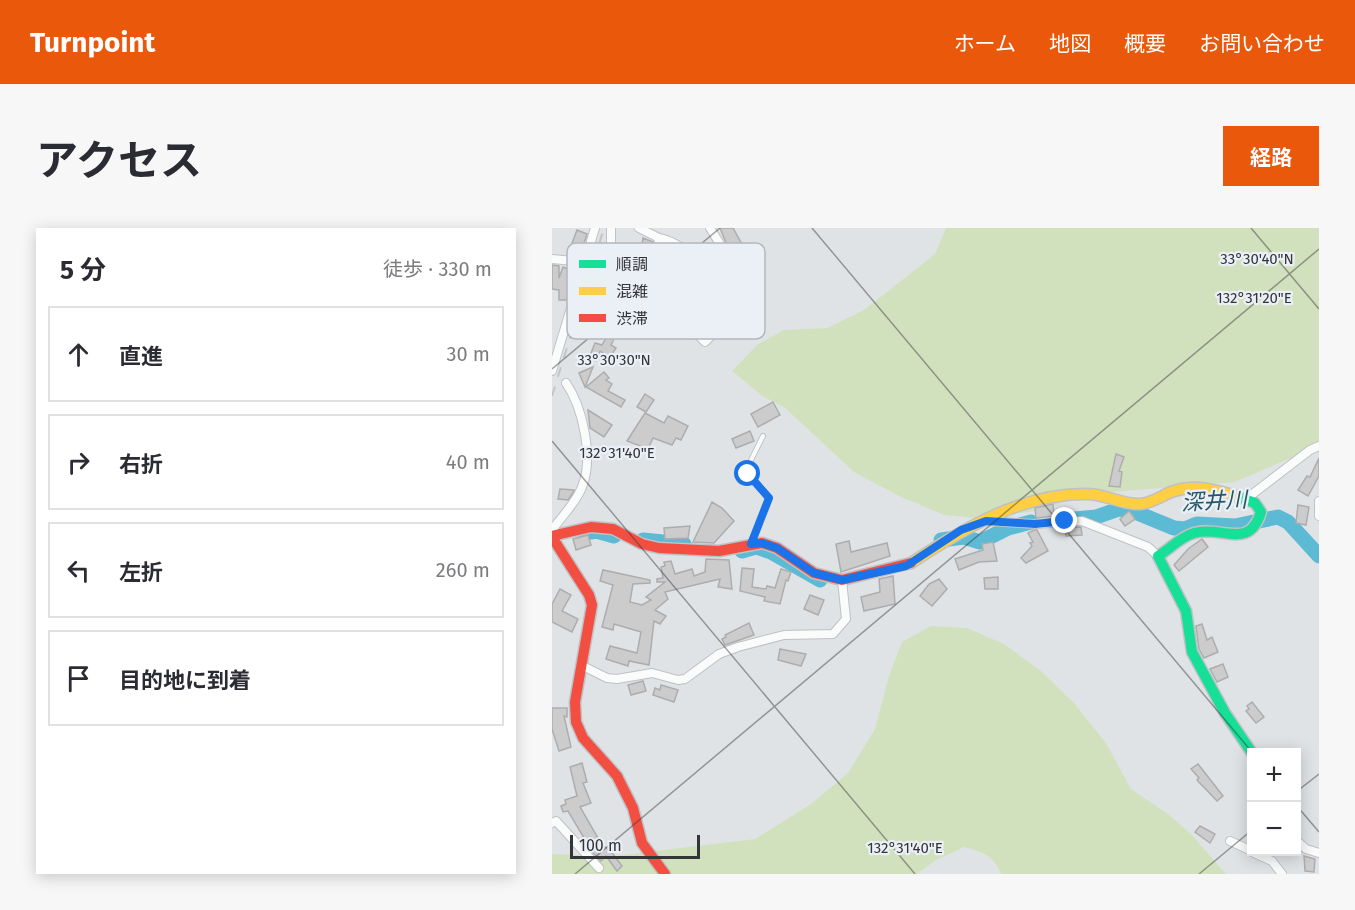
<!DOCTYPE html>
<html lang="ja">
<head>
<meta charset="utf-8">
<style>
	body { margin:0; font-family:"Fira Sans","Noto Sans JP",sans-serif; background:#f7f7f7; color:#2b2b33 }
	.controls { position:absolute; right:18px; bottom:18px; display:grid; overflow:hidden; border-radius:0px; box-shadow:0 3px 15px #0003 }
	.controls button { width:54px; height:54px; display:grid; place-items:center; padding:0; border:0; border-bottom:2px solid #e1e1e2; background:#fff; color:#2b2b33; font:30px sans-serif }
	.scale { position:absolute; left:18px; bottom:15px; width:130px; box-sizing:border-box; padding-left:6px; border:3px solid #333537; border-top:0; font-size:16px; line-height:21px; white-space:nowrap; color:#333537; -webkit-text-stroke:4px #ebeff6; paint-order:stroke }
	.stop { position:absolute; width:18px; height:18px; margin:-14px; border:4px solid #1a73e8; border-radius:50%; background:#fff }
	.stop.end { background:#1a73e8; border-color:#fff; box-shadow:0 2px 6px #0008 }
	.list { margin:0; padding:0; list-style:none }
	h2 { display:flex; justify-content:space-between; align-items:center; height:78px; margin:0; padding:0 24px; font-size:26px }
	h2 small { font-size:20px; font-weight:400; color:#7c7c81 }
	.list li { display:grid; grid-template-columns:39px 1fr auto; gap:18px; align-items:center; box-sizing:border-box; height:96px; margin:0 12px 12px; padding:0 12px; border:2px solid #e1e1e2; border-radius:0px }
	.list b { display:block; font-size:22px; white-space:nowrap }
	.list em { font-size:20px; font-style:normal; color:#7c7c81 }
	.icon { flex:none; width:33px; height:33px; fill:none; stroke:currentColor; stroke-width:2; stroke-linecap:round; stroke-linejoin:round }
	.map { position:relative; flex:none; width:767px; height:646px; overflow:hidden; border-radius:0px }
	header { display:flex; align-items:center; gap:36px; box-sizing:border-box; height:84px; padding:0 30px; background:#ea580c; color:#fff }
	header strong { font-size:28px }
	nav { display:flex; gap:33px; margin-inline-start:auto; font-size:21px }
	.intro { display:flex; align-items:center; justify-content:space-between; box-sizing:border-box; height:144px; padding:0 36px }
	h1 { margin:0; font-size:42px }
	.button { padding:15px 27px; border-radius:0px; background:#ea580c; color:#fff; font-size:21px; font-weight:700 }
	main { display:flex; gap:36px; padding:0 36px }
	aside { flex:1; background:#fff; border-radius:0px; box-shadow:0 3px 15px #0003 }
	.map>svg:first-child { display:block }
	.green { fill:#d2e1bd }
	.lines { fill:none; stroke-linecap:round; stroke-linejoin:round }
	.river { stroke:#5cbad4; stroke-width:15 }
	.building { fill:#cdcccd; stroke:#adadae; stroke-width:1.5 }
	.lane-casing { stroke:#bfc1c4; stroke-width:6 }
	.street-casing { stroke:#bfc1c4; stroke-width:10 }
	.fast-casing { stroke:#bfc1c4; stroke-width:13 }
	.slow-casing { stroke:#bfc1c4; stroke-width:13 }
	.jam-casing { stroke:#bfc1c4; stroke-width:13 }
	.lane { stroke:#fafbfb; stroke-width:4 }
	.street { stroke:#fafbfb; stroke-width:8 }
	.fast { stroke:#16e098; stroke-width:10 }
	.slow { stroke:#ffcf43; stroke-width:10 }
	.jam { stroke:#f24e42; stroke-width:10 }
	.rail { stroke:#c4c4c5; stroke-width:2; stroke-dasharray:10 10; stroke-linecap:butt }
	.route { stroke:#1a73e8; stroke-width:8 }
	.ticks { fill:none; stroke:#333537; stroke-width:1.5; stroke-opacity:0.45 }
	.labels { text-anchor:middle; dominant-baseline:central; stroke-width:4.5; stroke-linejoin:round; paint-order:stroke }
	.water-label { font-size:22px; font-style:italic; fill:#235565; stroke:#ebeff6 }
	.key { fill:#ebeff6; stroke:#b4b7bd; stroke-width:1.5 }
	.key-label { font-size:16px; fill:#333537 }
	.ticks-label { font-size:15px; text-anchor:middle; fill:#333537; stroke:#ebeff6; stroke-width:4.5; stroke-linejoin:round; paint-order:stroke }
</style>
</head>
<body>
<header>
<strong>Turnpoint</strong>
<nav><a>ホーム</a><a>地図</a><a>概要</a><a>お問い合わせ</a></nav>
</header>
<div class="intro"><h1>アクセス</h1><a class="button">経路</a></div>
<main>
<aside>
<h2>5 分<small>徒歩 · 330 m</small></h2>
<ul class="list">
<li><svg class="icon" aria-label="ahead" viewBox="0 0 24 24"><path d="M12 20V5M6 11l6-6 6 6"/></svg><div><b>直進</b></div><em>30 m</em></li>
<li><svg class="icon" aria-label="right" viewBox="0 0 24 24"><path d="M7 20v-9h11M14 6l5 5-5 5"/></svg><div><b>右折</b></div><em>40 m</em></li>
<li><svg class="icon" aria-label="left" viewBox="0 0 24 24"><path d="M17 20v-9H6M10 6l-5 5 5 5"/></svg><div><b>左折</b></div><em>260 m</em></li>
<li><svg class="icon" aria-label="arrive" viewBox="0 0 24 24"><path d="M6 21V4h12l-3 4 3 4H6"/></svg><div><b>目的地に到着</b></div></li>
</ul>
</aside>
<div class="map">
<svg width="767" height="646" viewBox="0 0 767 646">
	<rect width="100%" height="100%" fill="#e0e3e6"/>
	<!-- green -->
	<g class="green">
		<polygon points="394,0 767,0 767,225 759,224 734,232 683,254 536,266 486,283 423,290 392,287 347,268 302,244 232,179 210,168 180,143 205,117 232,102 275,100 312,82 383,26"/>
		<path d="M379 398 415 400 452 416 489 443 522 475 554 515 579 561 616 586 640 607 674 646H449C442 627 430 624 412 619L384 632 365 646H0V626L62 628 203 611 259 576 296 545 323 501 337 448 350 414Z"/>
	</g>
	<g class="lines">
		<!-- river -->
		<g class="river">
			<polyline points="512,292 544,289 567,281 583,284 622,300 633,301 645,296 683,298 726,289 736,294 767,328"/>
			<polyline points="33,305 44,303 62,308"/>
			<polyline points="91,312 132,316"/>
			<polyline points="389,312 412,309 428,314 456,300 479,294"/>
			<polyline points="190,323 204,319 219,324 268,352"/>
		</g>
	</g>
	<!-- building -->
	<g class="building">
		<polygon points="168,0 181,0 196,27 199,27 203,39 190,43 184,24 179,27"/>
		<polygon points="25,2 35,6 29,24 26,27 19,18"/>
		<polygon points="91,10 101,14 97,54 102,58 121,61 119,75 103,73 104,63 88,60 89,56 84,55"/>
		<polygon points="0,37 7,38 7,50 11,39 21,43 15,72 7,72 7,62 0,61"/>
		<polygon points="58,103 64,107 59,117 64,120 58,129 48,123 44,133 37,130 43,115 50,117"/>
		<polygon points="41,139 33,159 27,145"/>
		<polygon points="52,144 57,150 54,152 60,156 56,163 73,172 69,179 34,159"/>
		<polygon points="93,166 102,172 94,184 85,179"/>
		<polygon points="221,174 228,187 206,199 199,186"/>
		<polygon points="36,182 60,197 52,209 38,200"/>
		<polygon points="93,185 112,195 116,188 136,198 129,212 124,210 120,217 101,210 96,221 75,213"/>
		<polygon points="198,203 202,213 184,220 180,211"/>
		<polygon points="564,226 572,229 567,243 570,244 568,259 557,258"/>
		<polygon points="767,230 767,248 756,268 746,262 755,248 758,249"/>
		<polygon points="8,261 22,262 22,263 16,272 6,271"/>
		<polygon points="160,274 170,280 182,293 162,315 141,314"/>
		<polygon points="501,276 502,288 484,290 483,280"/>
		<polygon points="746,277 757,279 754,297 744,295"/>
		<polygon points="577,283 583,291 573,298 568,291"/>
		<polygon points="138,298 136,310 113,311 112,300"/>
		<polygon points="529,299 530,307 514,308 513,300"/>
		<polygon points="482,302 485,302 496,323 474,335 469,330 480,318 478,315 481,314 476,305"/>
		<polygon points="36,307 39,317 24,322 21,311"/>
		<polygon points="650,311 656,319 627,343 622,337 636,321"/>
		<polygon points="297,313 299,324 335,315 338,328 289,344 284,316"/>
		<polygon points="441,314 445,333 427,334 407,342 403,331 431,322 430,316"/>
		<polygon points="154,331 177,332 180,361 166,359 168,351 113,364 116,371 103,382 114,388 108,396 102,393 97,437 77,433 76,438 54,431 58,418 85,425 89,404 62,396 61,402 50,399 61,357 48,353 51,342 98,352 98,355 81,356 78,374 90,377 99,372 94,369 113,354 105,354 105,351 111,350 109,339 113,338 112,334 119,333 123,346 140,341 142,348 153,344"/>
		<polygon points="190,340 202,341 200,359 214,361 215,358 223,360 229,341 239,344 236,353 234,352 228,376 212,373 213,369 188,363"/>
		<polygon points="341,348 343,376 312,383 309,369 328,364 327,351"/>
		<polygon points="446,349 446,361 433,361 432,350"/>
		<polygon points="387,351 395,361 380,378 368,368 377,356"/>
		<polygon points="8,361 19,367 10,383 26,391 20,404 0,394 0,376"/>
		<polygon points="258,367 272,372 266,387 252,381"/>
		<polygon points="197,395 202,407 173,417 170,411 174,409 173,407"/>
		<polygon points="650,396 655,412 660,409 666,424 652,430 647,421 644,398"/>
		<polygon points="228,421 254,426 249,438 226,432"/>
		<polygon points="671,436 676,449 665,454 658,441"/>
		<polygon points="91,453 94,463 79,467 76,457"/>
		<polygon points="109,457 126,462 122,474 101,467 103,460 108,462"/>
		<polygon points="700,474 712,489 704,495 694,483 697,481 695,478"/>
		<polygon points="0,480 15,480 15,489 12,488 19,519 7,523 0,501"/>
		<polygon points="30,535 35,554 31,555 39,575 28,579 50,617 58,622 70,638 65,643 54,628 49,633 41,625 16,583 11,584 9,578 14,576 13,572 25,568 18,539"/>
		<polygon points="646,536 671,568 665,573 645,552 647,550 639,541"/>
		<polygon points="648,598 663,606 658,615 643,604"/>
		<polygon points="752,628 763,631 762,644 753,643"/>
	</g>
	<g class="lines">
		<defs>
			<polyline id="lane" points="199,315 217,270 196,246 196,238 211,208"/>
			<g id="street">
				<polyline points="87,0 107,10 103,52 124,55 132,23"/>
				<polyline points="158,0 173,24"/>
				<path d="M107 10C137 15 168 57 188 78L153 114 127 88 162 51"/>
				<polyline points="0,31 32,34"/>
				<polyline points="59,32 59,0"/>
				<polyline points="0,143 43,0"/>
				<polyline points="694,271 758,222 767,218"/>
				<polyline points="767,273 767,288"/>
				<polyline points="434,293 483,296 530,293 596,319 606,328"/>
				<path d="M0 302C10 288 24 275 30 259 42 230 31 180 14 155"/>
				<polyline points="29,437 55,450 65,451 100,445 126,452 133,451 167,426 186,419 232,407 281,406 294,391 290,352"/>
				<polyline points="0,595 4,593 47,640"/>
				<polyline points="744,612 754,621 767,625"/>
				<polyline points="678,613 700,623"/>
				<polyline points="700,624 720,633 730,646"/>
			</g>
			<path id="fast" d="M684 268 703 275 709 284C697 323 670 297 642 305 628 309 618 321 606 328L634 383 640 424 673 485 700 525"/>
			<path id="slow" d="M359 335C411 301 470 265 535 266 553 266 571 277 588 276 601 275 610 267 622 263 644 256 664 262 684 268"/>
			<g id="jam">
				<polyline points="0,308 39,299 61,301 90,316 107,320 167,323 210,315 225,320 262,345 290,352 359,335"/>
				<polyline points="0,309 37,367 40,377 23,474 24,494 31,510 65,548 81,580 90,615 113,646"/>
			</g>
		</defs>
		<!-- lane casing -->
		<use href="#lane" class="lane-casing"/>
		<!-- street casing -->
		<use href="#street" class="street-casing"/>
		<!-- fast casing -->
		<use href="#fast" class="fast-casing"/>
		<!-- slow casing -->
		<use href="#slow" class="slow-casing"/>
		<!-- jam casing -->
		<use href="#jam" class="jam-casing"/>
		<!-- lane -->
		<use href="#lane" class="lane"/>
		<!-- street -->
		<use href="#street" class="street"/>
		<!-- fast -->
		<use href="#fast" class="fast"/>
		<!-- slow -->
		<use href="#slow" class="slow"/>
		<!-- jam -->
		<use href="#jam" class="jam"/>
		<!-- rail -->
		<polyline class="rail" points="0,168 52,0"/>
	</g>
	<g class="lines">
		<!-- route -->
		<polyline class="route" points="196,246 217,270 199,316 210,315 225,320 262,345 290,352 354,338 409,302 434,293 483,296 513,293"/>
	</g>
	<!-- ticks -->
	<path class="ticks" d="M260 0 700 524M699 0 767 81M0 141 168 0M0 213 363 646M744 564 767 546M744 577 767 604M23 646 767 21M647 646 700 602"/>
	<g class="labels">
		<!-- water labels -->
		<g class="water-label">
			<text transform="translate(662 273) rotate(-3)">深井川</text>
		</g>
	</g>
	<!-- legend -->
	<rect x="15" y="15" width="198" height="96" rx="9" class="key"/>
	<rect x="27" y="32" width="27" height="8" fill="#16e098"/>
	<rect x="27" y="59" width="27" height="8" fill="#ffcf43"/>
	<rect x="27" y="86" width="27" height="8" fill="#f24e42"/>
	<g class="key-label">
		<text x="64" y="42">順調</text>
		<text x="64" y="69">混雑</text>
		<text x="64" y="96">渋滞</text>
	</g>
	<g class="ticks-label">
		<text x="705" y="36">33°30'40"N</text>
		<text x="702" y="75">132°31'20"E</text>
		<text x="62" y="137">33°30'30"N</text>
		<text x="65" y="230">132°31'40"E</text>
		<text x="353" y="625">132°31'40"E</text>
	</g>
</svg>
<div class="controls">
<button>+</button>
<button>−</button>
</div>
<div class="scale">100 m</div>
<div class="stop" style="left:196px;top:246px"></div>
<div class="stop end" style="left:513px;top:293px"></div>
</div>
</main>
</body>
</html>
